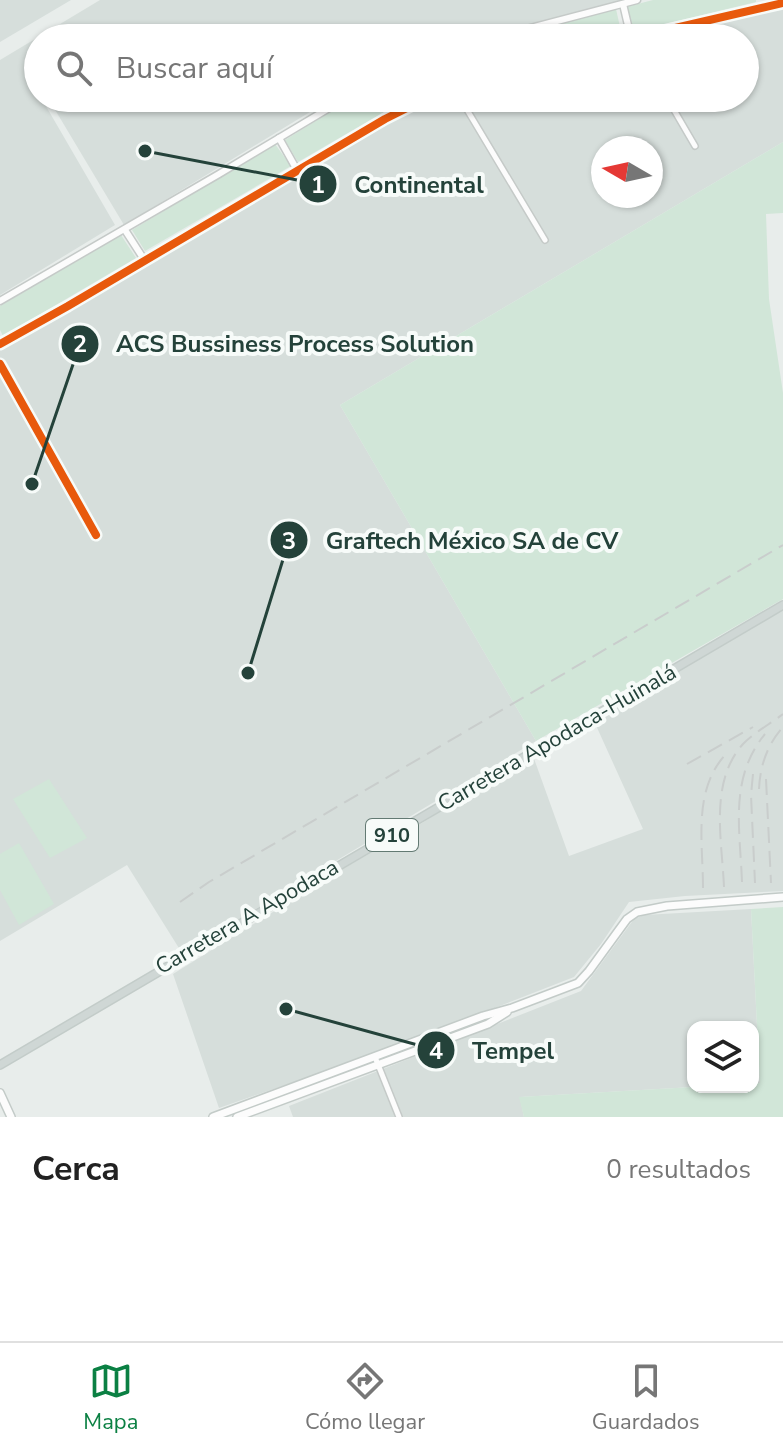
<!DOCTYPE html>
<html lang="es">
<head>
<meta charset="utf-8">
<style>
	body { margin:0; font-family:"Nunito Sans",sans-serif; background:#f6f6f6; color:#222 }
	.controls { position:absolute; right:24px; bottom:24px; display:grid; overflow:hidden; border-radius:16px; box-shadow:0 2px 6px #0004 }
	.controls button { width:72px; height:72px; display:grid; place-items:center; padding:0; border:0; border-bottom:2px solid #e0e0e0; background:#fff; color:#222; font:40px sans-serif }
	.compass { position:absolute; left:591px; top:136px; width:72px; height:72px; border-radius:50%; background:#fff; box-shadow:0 2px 6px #0004; rotate:279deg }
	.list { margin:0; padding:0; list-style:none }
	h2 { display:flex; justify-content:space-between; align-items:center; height:104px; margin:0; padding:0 32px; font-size:34px }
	h2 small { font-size:26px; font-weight:400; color:#767676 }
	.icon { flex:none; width:44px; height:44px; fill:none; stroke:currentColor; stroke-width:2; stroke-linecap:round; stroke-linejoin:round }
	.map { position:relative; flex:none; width:783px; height:1117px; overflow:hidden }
	.search { position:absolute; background:#fff; box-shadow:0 2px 6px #0004; left:24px; right:24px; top:24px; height:88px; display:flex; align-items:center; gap:20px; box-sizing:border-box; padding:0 28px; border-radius:44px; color:#767676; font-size:30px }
	.sheet { height:224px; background:#fff }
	nav { display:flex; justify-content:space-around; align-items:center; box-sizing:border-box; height:112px; border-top:2px solid #e0e0e0; background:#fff; font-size:22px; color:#767676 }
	nav a { display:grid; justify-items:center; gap:4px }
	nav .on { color:#0b8043 }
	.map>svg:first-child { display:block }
	.built { fill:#d6dedb; fill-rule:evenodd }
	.green { fill:#d1e6d8 }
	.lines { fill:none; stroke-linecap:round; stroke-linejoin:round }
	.minor-casing { stroke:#c5cac8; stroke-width:8 }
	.tertiary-casing { stroke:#c5cac8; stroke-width:9 }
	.secondary-casing { stroke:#c3cbc8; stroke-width:10 }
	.primary-casing { stroke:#c3ccc9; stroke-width:10 }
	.minor { stroke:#fcfcfc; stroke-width:5 }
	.tertiary { stroke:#fcfcfc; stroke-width:6 }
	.secondary { stroke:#fcfcfc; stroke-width:7 }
	.primary { stroke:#cfd7d5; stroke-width:7 }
	.rail { stroke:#c9cdcc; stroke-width:2; stroke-dasharray:16 8; stroke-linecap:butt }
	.cycleway-casing { stroke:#f7fbf9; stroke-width:13 }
	.cycleway { stroke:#e8590c; stroke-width:8 }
	.labels { text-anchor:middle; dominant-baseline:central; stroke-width:8; stroke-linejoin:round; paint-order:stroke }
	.shield { fill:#f7fbf9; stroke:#637a73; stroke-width:2 }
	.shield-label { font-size:20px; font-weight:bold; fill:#24423a }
	.street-label { font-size:22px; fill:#24423a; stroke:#f7fbf9 }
	.leader { fill:none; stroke:#24423a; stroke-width:3 }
	.callout-dot { fill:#24423a; stroke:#f7fbf9; stroke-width:3 }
	.mark-label { font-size:24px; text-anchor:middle; font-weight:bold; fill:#fff }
	.callout-label { font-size:24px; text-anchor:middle; font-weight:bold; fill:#24423a; stroke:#f7fbf9; stroke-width:8; stroke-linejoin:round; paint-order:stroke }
</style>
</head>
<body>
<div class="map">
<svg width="783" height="1117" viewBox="0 0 783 1117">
	<rect width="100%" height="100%" fill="#e8edeb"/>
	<!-- built -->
	<g class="built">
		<polygon points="0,0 71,0 0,42"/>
		<polygon points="100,0 622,0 478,38 38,38 38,98 46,98 43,101 115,225 0,295 0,60"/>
		<path d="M783 6V142L340 405 536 741 182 953 127 865 0 941V349L411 110 451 98H745V38H658L702 25ZM603 148H651V196H603Z"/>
		<polygon points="48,98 333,98 124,225"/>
		<polygon points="783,609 783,891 685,896 629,902 601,944 574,977 400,1045 219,1108 173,974 336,873 422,823 532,753 569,856 643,829 594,721"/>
		<polygon points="751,909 760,1083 753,1083 753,1027 693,1027 693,1087 520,1097 524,1117 293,1117 289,1106 581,991 634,919 644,915"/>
	</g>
	<!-- green -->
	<g class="green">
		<polygon points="653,0 756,0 756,2 632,32 626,7"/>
		<polygon points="616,9 622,36 613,38 508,38"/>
		<polygon points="353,98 408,98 298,162 285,140"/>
		<polygon points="783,142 783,213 766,214 769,299 783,393 783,599 536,741 340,405"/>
		<polygon points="275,144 291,166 145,251 132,230"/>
		<polygon points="121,235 136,258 3,336 0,330 0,306"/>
		<polygon points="49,779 87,838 50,858 13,799"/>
		<polygon points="19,843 54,904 19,925 0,890 0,854"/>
		<polygon points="783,907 783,1117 524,1117 519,1097 693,1087 753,1087 753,1083 760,1083 751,909"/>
	</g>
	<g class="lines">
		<defs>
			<g id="minor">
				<polyline points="460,98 545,240"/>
				<polyline points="667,98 695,146"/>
				<polyline points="0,364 96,535"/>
				<polyline points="375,1057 399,1117"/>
			</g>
			<g id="tertiary">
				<polyline points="623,4 631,38"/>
				<polyline points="492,38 637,0"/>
				<polyline points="632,38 783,3"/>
				<polyline points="279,138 297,170"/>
				<polyline points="125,230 145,261"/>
				<polyline points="0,301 219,174 346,98"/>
				<polyline points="0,344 68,306 385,119 427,98"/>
			</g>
			<g id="secondary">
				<polyline points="0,1093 11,1117"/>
				<polyline points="213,1117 483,1016 512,1008 578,983 589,971 627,919 637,912 667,906 783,897"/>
				<polyline points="237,1117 488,1024 507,1012"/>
			</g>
			<polyline id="primary" points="0,1065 783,605"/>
		</defs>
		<!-- minor casing -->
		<use href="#minor" class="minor-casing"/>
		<!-- tertiary casing -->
		<use href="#tertiary" class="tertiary-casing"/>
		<!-- secondary casing -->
		<use href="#secondary" class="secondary-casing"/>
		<!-- primary casing -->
		<use href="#primary" class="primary-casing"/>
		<!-- minor -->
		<use href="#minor" class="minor"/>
		<!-- tertiary -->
		<use href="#tertiary" class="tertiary"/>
		<!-- secondary -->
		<use href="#secondary" class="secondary"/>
		<!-- primary -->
		<use href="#primary" class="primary"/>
		<!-- rail -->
		<g class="rail">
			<polyline points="687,764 753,727"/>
			<polyline points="753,774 751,795 755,883"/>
			<polyline points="766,779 771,883"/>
			<path d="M759 789C760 766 767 745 783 727"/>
			<path d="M742 882C740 829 729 778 765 734"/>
			<path d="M724 887C722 840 709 782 743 744 755 732 770 724 783 714"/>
			<path d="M703 888C703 841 692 788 728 752"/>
			<polyline points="180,902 209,882 783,545"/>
		</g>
		<defs>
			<g id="cycleway">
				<polyline points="632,38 783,3"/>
				<polyline points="0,344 68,306 385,119 427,98"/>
				<polyline points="0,364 96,535"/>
			</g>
		</defs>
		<!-- cycleway casing -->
		<use href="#cycleway" class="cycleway-casing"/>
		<!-- cycleway -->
		<use href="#cycleway" class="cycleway"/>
	</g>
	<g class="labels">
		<!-- shield labels -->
		<rect class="shield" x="366" y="819" width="52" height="32" rx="6"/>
		<g class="shield-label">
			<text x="392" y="835">910</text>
		</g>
		<!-- street labels -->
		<g class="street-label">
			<text transform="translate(557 738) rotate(-30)">Carretera Apodaca-Huinalá</text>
			<text transform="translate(247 917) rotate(-30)">Carretera A Apodaca</text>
		</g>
	</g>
	<!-- callouts -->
	<path class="leader" d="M145 151L318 184M32 484L80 344M248 673L289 540M286 1009L436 1050"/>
	<g class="callout-dot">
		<circle cx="145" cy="151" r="8"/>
		<circle cx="32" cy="484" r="8"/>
		<circle cx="248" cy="673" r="8"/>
		<circle cx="286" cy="1009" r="8"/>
		<circle cx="318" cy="184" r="20"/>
		<circle cx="80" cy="344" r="20"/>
		<circle cx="289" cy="540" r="20"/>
		<circle cx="436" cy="1050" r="20"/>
	</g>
	<g class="mark-label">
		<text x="318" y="193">1</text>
		<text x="80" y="352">2</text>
		<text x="289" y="549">3</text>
		<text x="436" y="1059">4</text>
	</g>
	<g class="callout-label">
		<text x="419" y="193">Continental</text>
		<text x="295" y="352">ACS Bussiness Process Solution</text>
		<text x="472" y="549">Graftech México SA de CV</text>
		<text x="513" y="1059">Tempel</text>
	</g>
</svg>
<div class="controls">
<button><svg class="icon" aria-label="layers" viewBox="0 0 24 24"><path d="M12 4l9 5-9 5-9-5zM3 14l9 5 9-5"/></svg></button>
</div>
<svg class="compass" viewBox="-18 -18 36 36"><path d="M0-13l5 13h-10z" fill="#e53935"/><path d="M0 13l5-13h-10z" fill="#767676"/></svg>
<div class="search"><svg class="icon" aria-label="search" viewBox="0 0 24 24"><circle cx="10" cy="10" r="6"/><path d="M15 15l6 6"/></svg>Buscar aquí</div>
</div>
<section class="sheet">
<h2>Cerca<small>0 resultados</small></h2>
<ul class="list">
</ul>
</section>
<nav>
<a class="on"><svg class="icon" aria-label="map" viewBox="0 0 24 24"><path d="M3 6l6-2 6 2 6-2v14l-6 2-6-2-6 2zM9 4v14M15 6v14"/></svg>Mapa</a>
<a><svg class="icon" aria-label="directions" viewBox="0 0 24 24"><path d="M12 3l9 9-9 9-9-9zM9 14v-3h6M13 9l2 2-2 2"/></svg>Cómo llegar</a>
<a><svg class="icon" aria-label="saved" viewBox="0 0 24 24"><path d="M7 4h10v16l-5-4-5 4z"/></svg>Guardados</a>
</nav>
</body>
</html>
